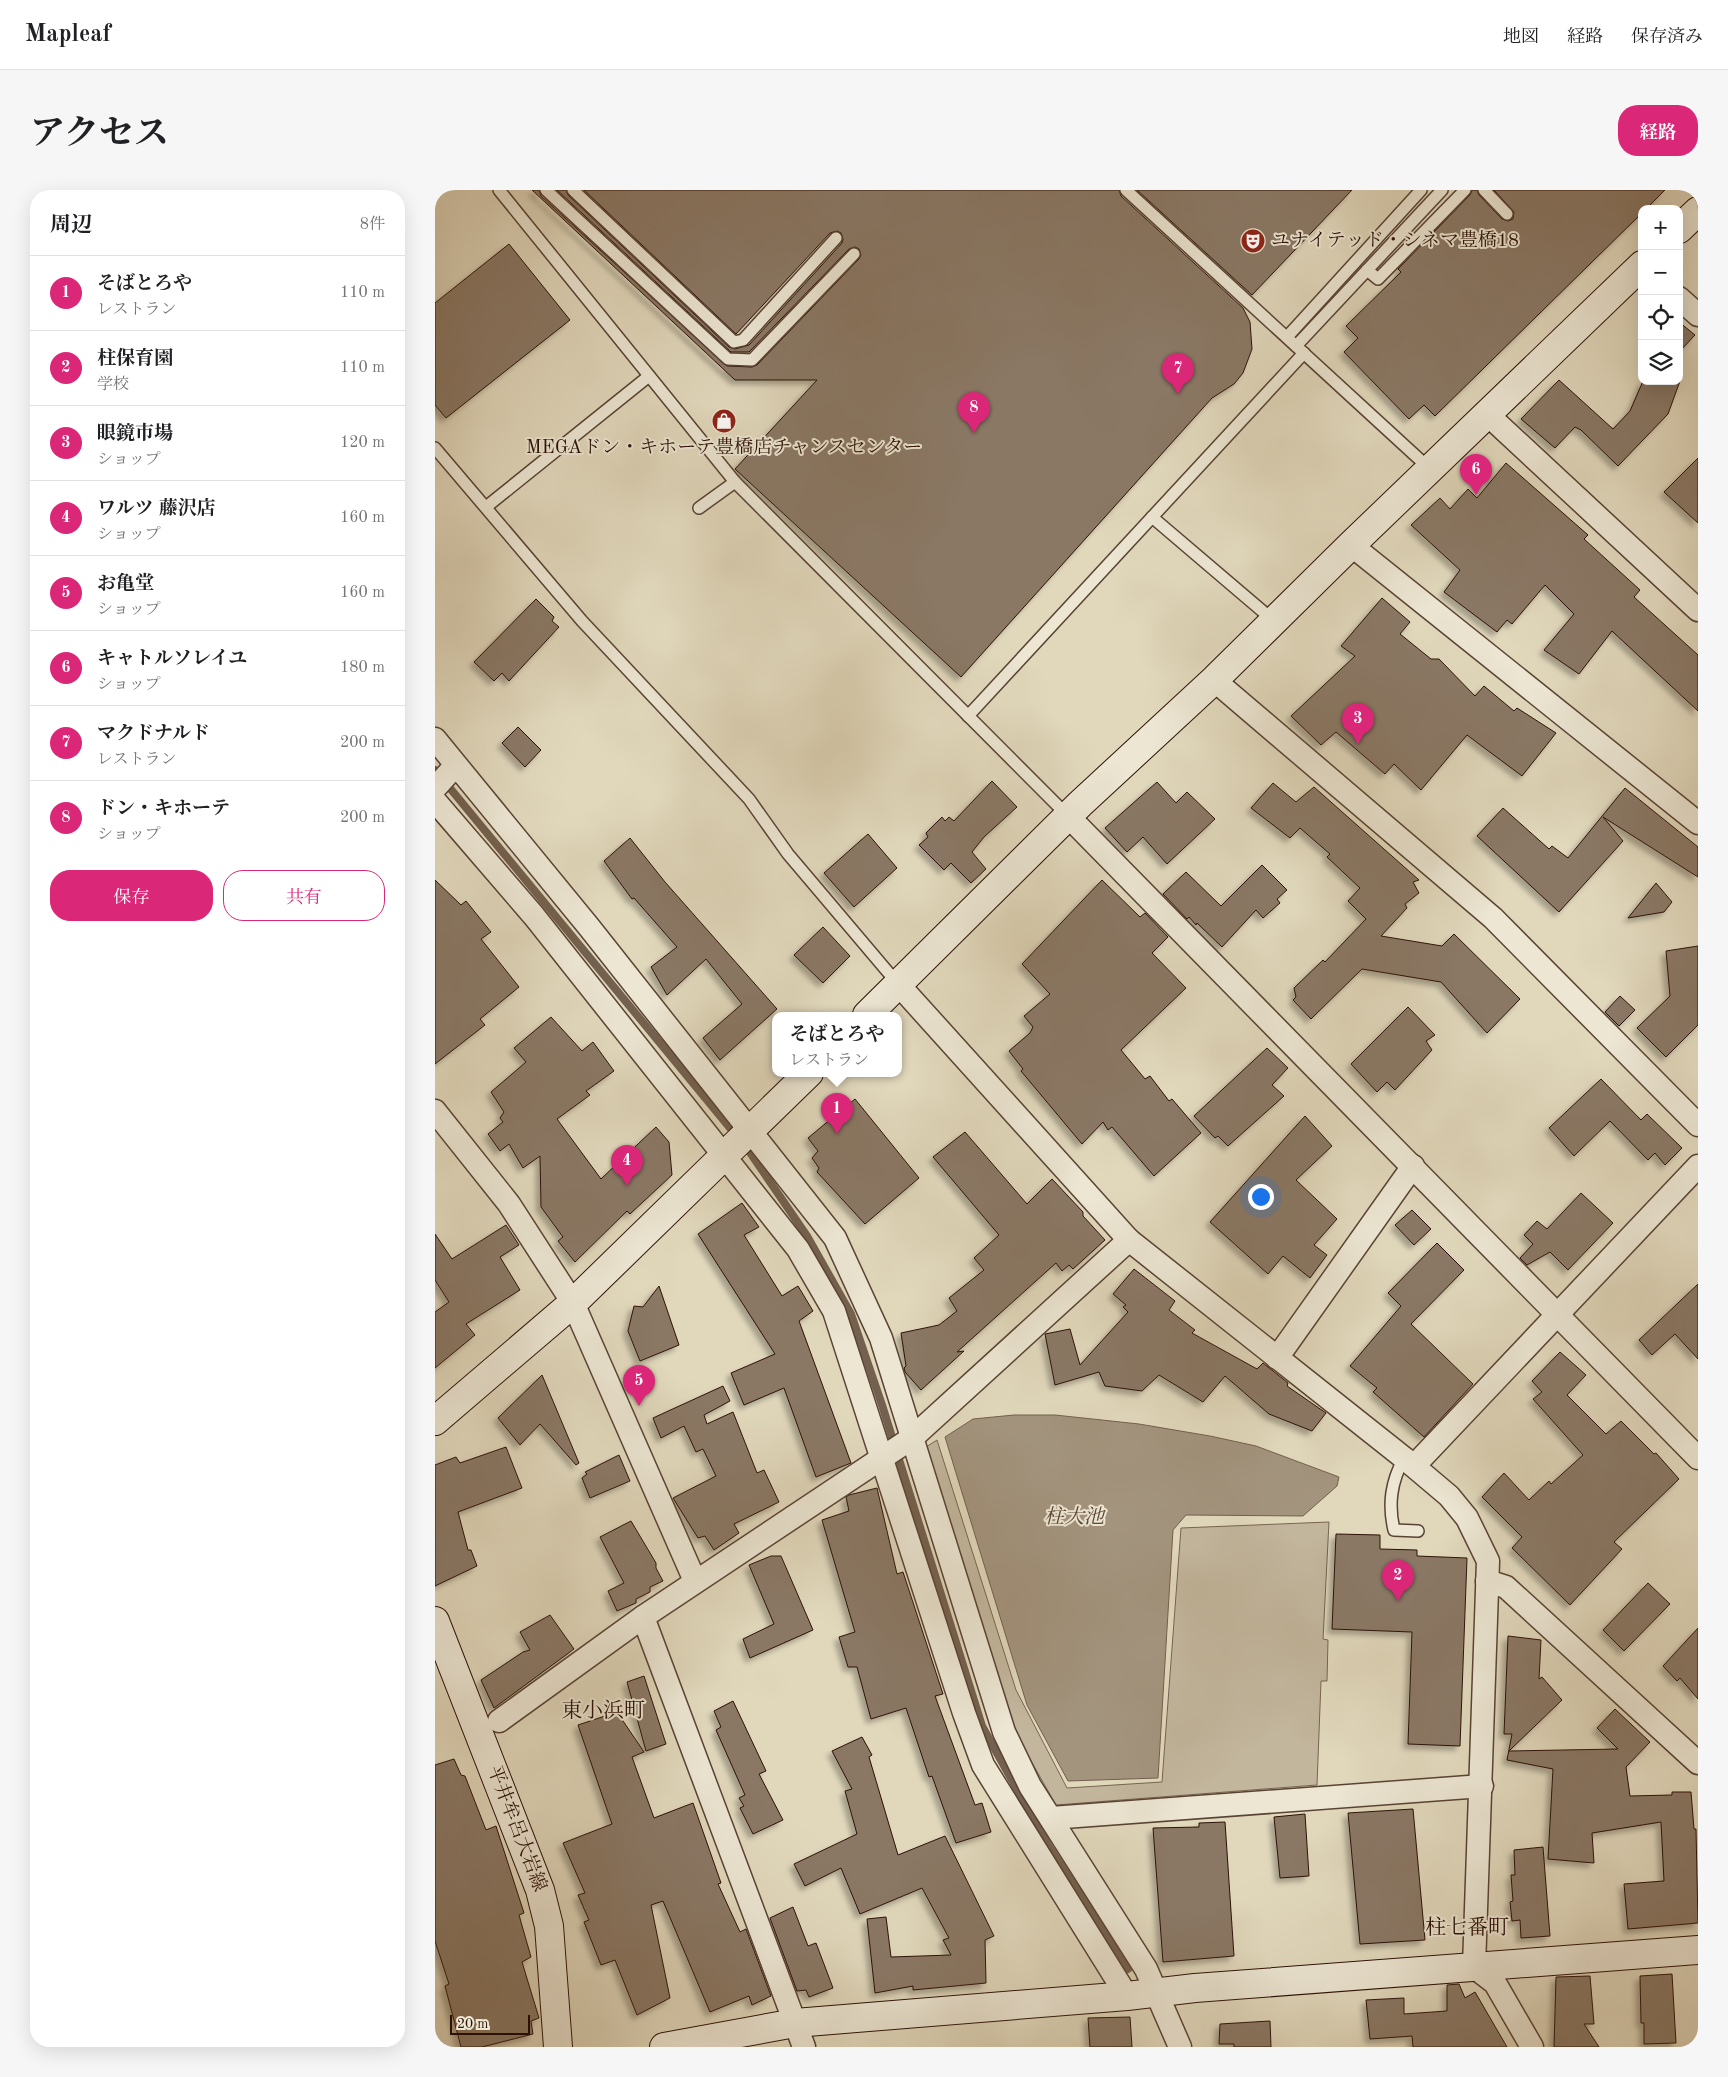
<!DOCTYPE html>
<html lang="ja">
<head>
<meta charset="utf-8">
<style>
	body { margin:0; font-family:"Old Standard TT","Noto Serif JP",serif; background:#f6f6f6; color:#202124 }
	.controls { position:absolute; right:15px; top:15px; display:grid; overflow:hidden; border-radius:10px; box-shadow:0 5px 20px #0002 }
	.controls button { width:45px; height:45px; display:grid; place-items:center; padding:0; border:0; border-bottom:1px solid #e0e0e0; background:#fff; color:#202124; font:25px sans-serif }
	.scale { position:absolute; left:15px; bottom:12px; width:80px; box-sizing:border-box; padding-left:5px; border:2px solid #2c1107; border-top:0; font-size:14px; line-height:18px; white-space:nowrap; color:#2c1107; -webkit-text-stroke:4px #ece6d3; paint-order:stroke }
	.you { position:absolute; left:825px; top:1006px; width:18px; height:18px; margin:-12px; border:4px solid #fff; border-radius:50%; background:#1a73e8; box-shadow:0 0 0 8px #1a73e833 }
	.badge { display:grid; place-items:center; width:32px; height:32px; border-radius:50%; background:#db2777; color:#fff; font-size:16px; font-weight:700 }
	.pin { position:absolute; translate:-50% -41px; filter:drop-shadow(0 1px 2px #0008) }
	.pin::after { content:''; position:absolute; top:26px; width:18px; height:15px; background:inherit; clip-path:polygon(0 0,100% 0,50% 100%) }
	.popup { position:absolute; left:337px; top:822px; width:130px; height:65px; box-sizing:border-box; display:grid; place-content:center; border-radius:10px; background:#fff; filter:drop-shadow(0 1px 4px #0005); font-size:16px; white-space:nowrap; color:#757577 }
	.popup b { font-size:19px; color:#202124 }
	.popup::after { content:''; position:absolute; left:50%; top:100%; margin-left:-10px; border:10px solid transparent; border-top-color:#fff }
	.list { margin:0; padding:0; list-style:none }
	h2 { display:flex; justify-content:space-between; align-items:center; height:65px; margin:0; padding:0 20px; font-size:21px }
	h2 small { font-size:16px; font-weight:400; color:#757577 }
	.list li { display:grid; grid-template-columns:32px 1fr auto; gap:15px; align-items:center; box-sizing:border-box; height:75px; padding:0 20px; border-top:1px solid #e0e0e0 }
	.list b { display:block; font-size:19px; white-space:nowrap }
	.list p { margin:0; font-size:16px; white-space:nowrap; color:#757577 }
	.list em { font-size:16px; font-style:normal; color:#757577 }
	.actions { display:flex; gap:10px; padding:15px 20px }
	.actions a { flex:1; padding:11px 0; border:1px solid #db2777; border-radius:20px; text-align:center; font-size:18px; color:#db2777 }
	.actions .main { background:#db2777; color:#fff }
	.icon { flex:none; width:28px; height:28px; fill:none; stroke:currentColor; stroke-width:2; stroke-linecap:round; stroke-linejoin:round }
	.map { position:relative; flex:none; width:1263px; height:1857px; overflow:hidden; border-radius:20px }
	header { display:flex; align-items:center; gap:30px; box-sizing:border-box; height:70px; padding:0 25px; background:#fff; border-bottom:1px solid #e0e0e0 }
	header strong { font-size:24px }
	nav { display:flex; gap:28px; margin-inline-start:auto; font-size:18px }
	.intro { display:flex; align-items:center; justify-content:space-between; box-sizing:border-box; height:120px; padding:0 30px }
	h1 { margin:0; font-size:35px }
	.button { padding:12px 22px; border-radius:20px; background:#db2777; color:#fff; font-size:18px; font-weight:700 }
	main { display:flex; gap:30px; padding:0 30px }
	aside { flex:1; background:#fff; border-radius:20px; box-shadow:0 5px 20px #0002 }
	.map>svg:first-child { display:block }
	.green { fill:#c2b69d; stroke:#776452 }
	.water { fill:#a3947e; stroke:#73604e }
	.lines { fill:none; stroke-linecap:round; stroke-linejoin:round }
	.stream { stroke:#73604e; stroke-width:8 }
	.building { fill:#8a7865; stroke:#2c1107; filter:url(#shadow) }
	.lane-casing { stroke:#594334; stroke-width:14 }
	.street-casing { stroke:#594334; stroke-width:25 }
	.secondary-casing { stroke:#2c1107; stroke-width:30 }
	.lane { stroke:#ece6d3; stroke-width:11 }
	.street { stroke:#ece6d3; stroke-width:22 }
	.secondary { stroke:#ece6d3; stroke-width:28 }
	.labels { text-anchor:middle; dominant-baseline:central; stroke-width:4; stroke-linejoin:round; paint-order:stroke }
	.poi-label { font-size:19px; fill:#2c1107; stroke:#ece6d3; text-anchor:start }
	.street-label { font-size:19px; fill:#2c1107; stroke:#ece6d3 }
	.water-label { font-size:20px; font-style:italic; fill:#5c4537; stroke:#ece6d3 }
	.quarter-label { font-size:21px; fill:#2c1107; stroke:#ece6d3 }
</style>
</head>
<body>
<header>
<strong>Mapleaf</strong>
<nav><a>地図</a><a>経路</a><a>保存済み</a></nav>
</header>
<div class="intro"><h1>アクセス</h1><a class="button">経路</a></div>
<main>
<aside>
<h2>周辺<small>8件</small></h2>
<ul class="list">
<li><span class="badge">1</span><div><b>そばとろや</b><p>レストラン</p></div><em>110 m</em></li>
<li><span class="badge">2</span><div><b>柱保育園</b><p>学校</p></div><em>110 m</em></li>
<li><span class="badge">3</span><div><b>眼鏡市場</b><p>ショップ</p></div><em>120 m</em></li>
<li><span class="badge">4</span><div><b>ワルツ 藤沢店</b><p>ショップ</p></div><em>160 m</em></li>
<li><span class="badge">5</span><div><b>お亀堂</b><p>ショップ</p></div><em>160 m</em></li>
<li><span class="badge">6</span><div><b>キャトルソレイユ</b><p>ショップ</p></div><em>180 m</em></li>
<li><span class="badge">7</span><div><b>マクドナルド</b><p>レストラン</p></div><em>200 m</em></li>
<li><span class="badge">8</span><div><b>ドン・キホーテ</b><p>ショップ</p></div><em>200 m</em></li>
</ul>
<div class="actions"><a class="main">保存</a><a>共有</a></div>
</aside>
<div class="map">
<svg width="1263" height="1857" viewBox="0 0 1263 1857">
	<defs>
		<filter id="shadow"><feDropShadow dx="-4.5" dy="4.5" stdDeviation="2.5" flood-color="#0004"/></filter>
	</defs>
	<rect width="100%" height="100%" fill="#e1d8bc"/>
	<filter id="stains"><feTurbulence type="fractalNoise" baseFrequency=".004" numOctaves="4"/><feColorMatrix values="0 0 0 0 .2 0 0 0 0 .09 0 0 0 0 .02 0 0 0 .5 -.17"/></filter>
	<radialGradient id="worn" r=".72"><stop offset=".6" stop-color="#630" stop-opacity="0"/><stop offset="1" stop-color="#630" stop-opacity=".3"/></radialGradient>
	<!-- green -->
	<polygon class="green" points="502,1250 581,1500 632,1598 727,1592 746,1338 894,1332 888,1449 893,1450 892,1491 886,1491 882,1595 621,1615 579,1541 488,1259"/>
	<!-- water -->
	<polygon class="water" points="579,1225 620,1225 704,1234 775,1246 821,1256 904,1287 902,1296 868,1326 751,1325 738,1340 723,1588 633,1591 592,1515 510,1247 538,1229"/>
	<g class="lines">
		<!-- stream -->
		<polyline class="stream" points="0,580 314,961 372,1046 416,1124 447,1215 547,1536 614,1657 693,1779"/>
	</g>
	<!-- building -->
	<g class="building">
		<polygon points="97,0 104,0 106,6 292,176 317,177 322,175 424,69 426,65 424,59 420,57 414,59 314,162 296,162 122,0 131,0 133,5 294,157 300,159 314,155 407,53 408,49 406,43 402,41 395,43 301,144 149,0 684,0 686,6 808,118 815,132 817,159 808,183 799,194 777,208 526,487 300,279 382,190 300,190"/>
		<polygon points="702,0 917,0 817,105"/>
		<polygon points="1037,0 1042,0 1044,5 1067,29 1073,31 1078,29 1079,22 1059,0 1230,0 1211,19 1207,19 1207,23 1000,226 989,215 974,229 909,162 923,148 911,136 966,82 963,79 1035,5"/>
		<polygon points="74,54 135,130 11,228 0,215 0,113"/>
		<polygon points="1244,132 1260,145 1244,162"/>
		<polygon points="1124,190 1178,239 1195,221 1208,191 1245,191 1233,224 1183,276 1146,240 1140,237 1120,258 1086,229"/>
		<polygon points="1263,268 1263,333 1229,302"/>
		<polygon points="1071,273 1153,345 1149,349 1205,400 1199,407 1263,465 1263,521 1177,441 1144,484 1109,460 1139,424 1110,395 1077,434 1072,430 1062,442 1009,402 1025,380 976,335 1005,308 1015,319 1033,299 1042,308"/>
		<polygon points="947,408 975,432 965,444 996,469 1004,469 1040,506 1049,496 1079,521 1082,518 1121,543 1087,586 1032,545 986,600 959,574 950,584 901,542 886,555 856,526 920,466 906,456"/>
		<polygon points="101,409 119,427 117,431 124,437 74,491 67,483 59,491 39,472"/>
		<polygon points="83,537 106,560 90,577 67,553"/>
		<polygon points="557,591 582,617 549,647 537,662 551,679 536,693 516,673 509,680 484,655 493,647 491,643 507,627 510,631 514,627 519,631"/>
		<polygon points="722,592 741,613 752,602 780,629 732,674 708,647 692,662 670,638"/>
		<polygon points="838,593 861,612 879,597 984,690 978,692 984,703 970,714 972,718 946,746 1007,756 1019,744 1085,809 1052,843 1006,792 927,779 876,829 858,810 861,807 859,798 888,770 890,772 931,729 913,711 925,698 892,667 895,664 865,638 855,648 816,618"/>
		<polygon points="1190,598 1263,657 1263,687 1168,627 1188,651 1124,722 1042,646 1068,618 1114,659 1117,656 1133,668"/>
		<polygon points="433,644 462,678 419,717 389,683"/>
		<polygon points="195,648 230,692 342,819 285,870 268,848 307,814 271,769 232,805 216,777 242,757 199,708 197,709 169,671"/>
		<polygon points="827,675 852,700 842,709 845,713 828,728 821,720 787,757 762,733 761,735 754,727 752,729 728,704 751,682 786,716"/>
		<polygon points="0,690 26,715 31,711 56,742 46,749 84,797 45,829 50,835 0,874"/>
		<polygon points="667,690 705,727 710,723 733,747 717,763 751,798 686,860 710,889 715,886 734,911 737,909 766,943 719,986 677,937 673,940 668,932 647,954 586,881 588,879 574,861 595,843 598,837 589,826 615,804 587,774"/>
		<polygon points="1221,693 1237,712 1229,722 1193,728"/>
		<polygon points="388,737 415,766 388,793 359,765"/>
		<polygon points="1263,756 1263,835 1231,867 1202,838 1235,806 1231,761"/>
		<polygon points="1185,806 1200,820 1184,836 1170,822"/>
		<polygon points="973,817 1000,845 991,851 997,860 960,900 952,892 942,902 916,874"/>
		<polygon points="116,827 147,861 158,852 179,881 151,901 155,905 122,929 166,989 221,937 234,952 237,985 195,1024 192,1021 140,1072 123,1051 128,1047 106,1017 105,966 88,978 74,954 65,961 53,944 68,932 65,928 69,922 56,902 91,872 79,858"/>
		<polygon points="832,858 853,878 837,895 849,906 793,956 783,946 780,948 759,926"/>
		<polygon points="1166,889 1206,930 1212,924 1247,958 1230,975 1220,963 1213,970 1175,931 1139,966 1114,938"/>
		<polygon points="420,909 484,988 430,1034 382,982 384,978 377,968 383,961 373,948"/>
		<polygon points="870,926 897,956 861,990 902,1029 879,1055 892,1065 875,1088 848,1066 833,1084 775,1032"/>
		<polygon points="530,942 592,1014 617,989 648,1022 648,1026 670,1050 638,1079 634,1075 627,1081 621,1073 522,1162 529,1161 486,1200 470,1182 469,1178 471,1176 466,1143 504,1135 522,1121 514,1108 549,1080 539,1068 564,1045 498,967"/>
		<polygon points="1146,1003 1178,1033 1133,1080 1115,1062 1092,1075 1085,1068 1098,1054 1089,1045 1102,1031 1112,1039"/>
		<polygon points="307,1013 324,1037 309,1045 347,1106 363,1096 378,1121 364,1131 416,1273 381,1287 349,1198 309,1215 296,1183 340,1164 263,1044"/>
		<polygon points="977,1020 996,1039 979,1055 960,1035"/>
		<polygon points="71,1035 84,1055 65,1067 85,1100 31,1134 40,1145 0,1178 0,1122 14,1112 0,1090 0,1044 17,1069"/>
		<polygon points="1002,1053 1029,1080 976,1134 1038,1194 989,1247 938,1202 942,1198 915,1176 966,1116 953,1103"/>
		<polygon points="699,1079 740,1111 734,1120 760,1140 757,1143 822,1179 828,1173 853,1193 852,1196 891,1223 877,1241 834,1224 790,1186 768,1212 724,1185 707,1201 670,1196 664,1182 620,1195 610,1144 635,1139 645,1175 693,1122 688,1117 691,1115 678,1104"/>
		<polygon points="1263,1094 1263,1169 1240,1144 1217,1165 1204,1150"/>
		<polygon points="224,1096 244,1155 205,1171 193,1141 199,1116 208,1117"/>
		<polygon points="1125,1162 1151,1185 1132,1205 1171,1244 1186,1231 1219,1264 1221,1263 1244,1289 1179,1352 1187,1359 1135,1415 1077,1358 1087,1347 1047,1307 1069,1283 1094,1310 1114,1291 1116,1294 1148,1265 1098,1209 1107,1202 1097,1191"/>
		<polygon points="107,1185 144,1273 141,1275 105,1234 85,1255 63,1228"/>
		<polygon points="288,1196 295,1211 269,1225 272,1234 298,1222 322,1283 329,1280 344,1312 299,1334 304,1343 279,1360 270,1346 263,1348 238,1308 281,1286 268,1259 261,1262 249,1236 226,1248 218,1228"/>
		<polygon points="71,1257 87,1298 23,1322 33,1360 36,1360 42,1376 0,1396 0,1275 21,1267 25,1273"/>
		<polygon points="184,1265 195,1291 155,1308 147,1288 152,1284 150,1282"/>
		<polygon points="442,1298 462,1384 468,1382 508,1504 500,1506 540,1615 547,1613 556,1642 521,1653 497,1586 494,1587 471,1518 436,1529 422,1477 413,1477 404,1447 420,1442 387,1330 414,1321 411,1307 414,1305"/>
		<polygon points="196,1331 221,1373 221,1378 228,1391 215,1397 215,1402 201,1409 201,1413 182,1421 173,1401 189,1393 165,1347"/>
		<polygon points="901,1344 945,1345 945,1359 982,1360 982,1366 1032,1368 1025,1556 973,1554 977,1442 897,1439"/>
		<polygon points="336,1366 346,1366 378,1440 315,1468 308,1449 339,1434 314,1375"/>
		<polygon points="1213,1393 1235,1414 1189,1461 1168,1440"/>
		<polygon points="115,1425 139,1459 59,1518 46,1490 88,1462 95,1460 85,1442"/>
		<polygon points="1263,1438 1263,1509 1245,1488 1242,1491 1228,1476"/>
		<polygon points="1073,1446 1106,1450 1104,1489 1107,1487 1127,1510 1074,1561 1183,1559 1162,1538 1180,1519 1215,1552 1191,1577 1195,1606 1237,1605 1237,1602 1256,1602 1259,1639 1261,1639 1263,1733 1193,1739 1189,1694 1229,1691 1226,1632 1157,1643 1159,1673 1113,1669 1118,1579 1072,1570 1077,1544 1069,1544"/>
		<polygon points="209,1486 231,1554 211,1561 192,1492"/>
		<polygon points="298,1511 331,1581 324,1584 348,1630 318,1644 305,1618 309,1616 304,1608 310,1605 281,1540 286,1537 279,1521"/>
		<polygon points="182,1522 209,1562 197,1567 219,1628 258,1613 286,1693 283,1694 305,1742 311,1739 336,1806 317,1815 314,1806 275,1822 228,1711 216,1715 235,1808 202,1825 180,1770 166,1775 149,1732 154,1730 143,1705 150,1703 128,1653 177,1634 143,1535"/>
		<polygon points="427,1547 437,1565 434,1567 463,1665 510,1646 559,1746 550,1750 551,1793 478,1800 478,1796 440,1803 432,1729 451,1727 456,1767 516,1765 508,1750 514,1748 487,1698 425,1724 406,1678 370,1696 359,1674 422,1644 410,1601 417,1599 397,1561"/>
		<polygon points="19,1569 26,1585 30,1586 51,1640 61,1636 89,1723 84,1725 96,1767 87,1772 104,1828 96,1831 98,1844 47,1857 26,1857 10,1796 14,1794 0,1751 0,1575"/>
		<polygon points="978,1619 990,1750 925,1754 913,1623"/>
		<polygon points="870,1624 874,1686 845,1688 839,1627"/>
		<polygon points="790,1632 799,1766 728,1772 718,1638 764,1637 764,1633"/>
		<polygon points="1108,1657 1115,1746 1086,1748 1085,1730 1077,1731 1075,1712 1078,1711 1076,1685 1080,1685 1079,1660"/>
		<polygon points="358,1717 373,1756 381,1753 398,1798 374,1807 371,1800 362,1801 335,1728"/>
		<polygon points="1237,1784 1241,1853 1209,1854 1209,1833 1206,1833 1205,1786"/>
		<polygon points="1155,1786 1159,1834 1149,1834 1164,1857 1119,1857 1121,1787"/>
		<polygon points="1024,1794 1030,1808 1040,1802 1072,1857 978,1857 977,1846 935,1849 931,1810 969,1808 969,1824 1012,1821 1012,1795"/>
		<polygon points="695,1827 697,1857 655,1857 653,1828"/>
		<polygon points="835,1831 836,1857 799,1857 799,1854 784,1854 785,1834"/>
	</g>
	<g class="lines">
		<defs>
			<g id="lane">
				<polyline points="64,0 300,292 633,626"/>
				<polyline points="111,0 293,169 317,170 419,64"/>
				<polyline points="138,0 299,152 308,150 401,48"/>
				<polyline points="691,0 995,279"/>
				<polyline points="1049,0 1072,24"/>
				<polyline points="932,80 943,89 1030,0"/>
				<polyline points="852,147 986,0"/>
				<polyline points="861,156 1007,0"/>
				<polyline points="0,258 147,431 314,609 353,664 463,794"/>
				<polyline points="51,317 214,186"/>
				<polyline points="264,318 300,292"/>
				<polyline points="717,327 839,431"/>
				<polyline points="533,526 869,163"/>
				<path d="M969 1268C956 1292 953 1314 959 1340L983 1341"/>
			</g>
			<g id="street">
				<polyline points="1244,108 1263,125"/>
				<polyline points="1052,224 1263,420"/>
				<polyline points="916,355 1263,633"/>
				<polyline points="779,490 1058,728 1263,935"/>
				<polyline points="0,549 154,737 400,1048 446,1148 569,1542 595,1596 711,1779 745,1857"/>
				<polyline points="0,598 20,576"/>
				<polyline points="0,611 99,726 363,1059 399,1121 529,1523 548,1575 692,1806"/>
				<polyline points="633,626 1263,1268"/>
				<polyline points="463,794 694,1050 969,1268 1014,1306 1032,1328 1053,1371 1039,1777 1060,1793 1097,1857"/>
				<polyline points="0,921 74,1014 138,1113 260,1391"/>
				<polyline points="842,1168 978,976"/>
				<polyline points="979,1276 1263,976"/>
				<polyline points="1052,1391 1071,1397 1263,1573"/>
				<polyline points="64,1531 208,1427"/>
				<polyline points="616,1628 1047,1596"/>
				<polyline points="369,1857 208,1427 477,1248 694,1050"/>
			</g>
			<g id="secondary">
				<polyline points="1244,39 1263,21"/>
				<polyline points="432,825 645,614 779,490 916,355 1207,75"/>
				<polyline points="0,1231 138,1113 374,883"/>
				<polyline points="0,1431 105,1700 114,1736 123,1857"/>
				<polyline points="229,1857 360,1833 692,1806 760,1798 1263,1760"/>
			</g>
		</defs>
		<!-- lane casing -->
		<use href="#lane" class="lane-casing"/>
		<!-- street casing -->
		<use href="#street" class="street-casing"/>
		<!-- secondary casing -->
		<use href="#secondary" class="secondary-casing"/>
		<!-- lane -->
		<use href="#lane" class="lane"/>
		<!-- street -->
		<use href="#street" class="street"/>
		<!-- secondary -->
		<use href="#secondary" class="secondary"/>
	</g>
	<!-- icons -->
	<defs>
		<symbol id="theatre-disc" viewBox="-11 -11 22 22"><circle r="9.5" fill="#8f2418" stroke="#ece6d3"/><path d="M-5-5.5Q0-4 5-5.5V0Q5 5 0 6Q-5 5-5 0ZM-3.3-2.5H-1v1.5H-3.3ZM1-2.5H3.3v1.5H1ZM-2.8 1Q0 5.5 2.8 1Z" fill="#fff"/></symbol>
		<symbol id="shop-disc" viewBox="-11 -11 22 22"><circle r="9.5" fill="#8f2418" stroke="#ece6d3"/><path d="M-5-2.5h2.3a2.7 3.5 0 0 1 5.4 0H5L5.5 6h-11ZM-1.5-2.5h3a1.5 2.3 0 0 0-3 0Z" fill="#fff"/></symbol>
	</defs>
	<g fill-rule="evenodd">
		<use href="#theatre-disc" x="804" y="37" width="28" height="28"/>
		<use href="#shop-disc" x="275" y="217" width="28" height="28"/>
	</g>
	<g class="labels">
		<!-- poi labels -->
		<g class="poi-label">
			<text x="836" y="51">ユナイテッド・シネマ豊橋18</text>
			<text x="289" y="258" text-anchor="middle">MEGAドン・キホーテ豊橋店チャンスセンター</text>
		</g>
		<!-- street labels -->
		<g class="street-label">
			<text transform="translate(81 1639) rotate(69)">平井牟呂大岩線</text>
		</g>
		<!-- water labels -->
		<g class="water-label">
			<text x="639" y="1328">柱大池</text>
		</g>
		<!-- quarter labels -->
		<g class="quarter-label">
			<text x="168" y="1521">東小浜町</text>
			<text x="1032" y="1738">柱七番町</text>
		</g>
	</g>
	<rect width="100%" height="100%" filter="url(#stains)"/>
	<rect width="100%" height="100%" fill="url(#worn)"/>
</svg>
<div class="controls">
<button>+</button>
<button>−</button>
<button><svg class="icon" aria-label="locate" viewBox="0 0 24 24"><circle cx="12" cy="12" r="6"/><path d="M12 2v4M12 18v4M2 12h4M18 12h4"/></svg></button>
<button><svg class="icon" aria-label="layers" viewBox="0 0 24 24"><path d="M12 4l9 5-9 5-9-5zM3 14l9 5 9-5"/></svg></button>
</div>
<div class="scale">20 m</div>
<div class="you"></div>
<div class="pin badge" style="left:402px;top:944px">1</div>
<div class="popup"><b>そばとろや</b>レストラン</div>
<div class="pin badge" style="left:963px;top:1411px">2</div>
<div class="pin badge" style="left:923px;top:554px">3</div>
<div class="pin badge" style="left:192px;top:996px">4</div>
<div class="pin badge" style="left:204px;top:1216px">5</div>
<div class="pin badge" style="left:1041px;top:305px">6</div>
<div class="pin badge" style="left:743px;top:204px">7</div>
<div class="pin badge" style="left:539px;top:243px">8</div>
</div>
</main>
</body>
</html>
